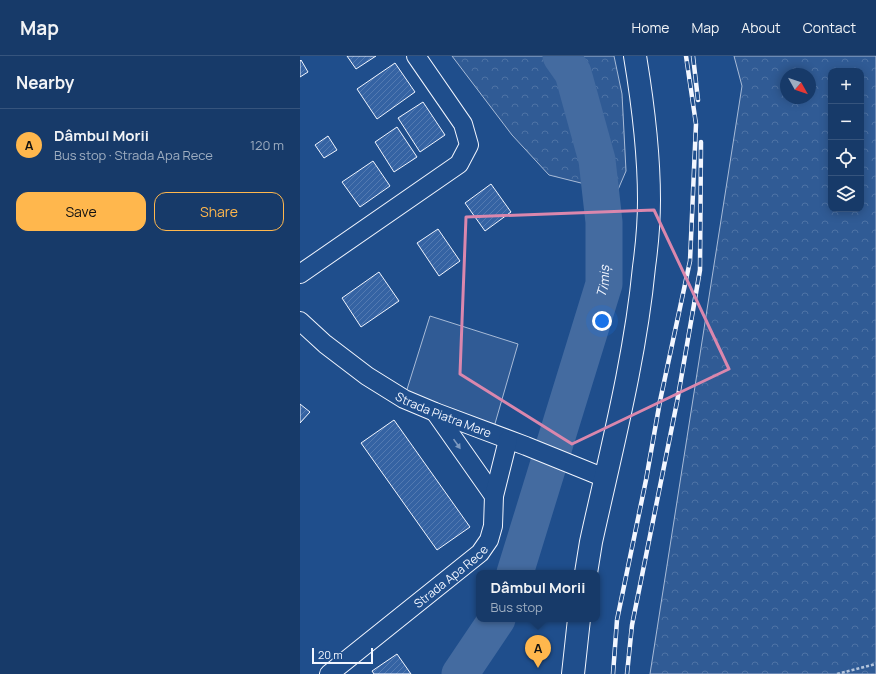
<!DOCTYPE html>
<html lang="en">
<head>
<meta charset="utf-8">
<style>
	body { margin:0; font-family:Manrope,sans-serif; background:#244571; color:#f1f3f6 }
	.controls { position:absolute; right:12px; top:12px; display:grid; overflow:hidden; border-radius:8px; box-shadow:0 2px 10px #0003 }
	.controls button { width:36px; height:36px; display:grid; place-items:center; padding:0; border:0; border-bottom:1px solid #36547d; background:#173a69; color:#f1f3f6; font:20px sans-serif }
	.compass { position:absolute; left:480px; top:12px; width:36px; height:36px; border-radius:50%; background:#173a69; box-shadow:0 2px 10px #0003; rotate:130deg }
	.scale { position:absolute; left:12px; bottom:10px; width:61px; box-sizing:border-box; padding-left:4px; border:2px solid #f2f6ff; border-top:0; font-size:11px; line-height:14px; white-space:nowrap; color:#f2f6ff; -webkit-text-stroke:3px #1f4e8c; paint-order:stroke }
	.you { position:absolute; left:302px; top:265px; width:14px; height:14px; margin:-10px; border:3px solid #fff; border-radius:50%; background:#1a73e8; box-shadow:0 0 0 6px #1a73e833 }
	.badge { display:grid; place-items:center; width:26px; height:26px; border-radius:50%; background:#ffb74d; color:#111; font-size:13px; font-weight:700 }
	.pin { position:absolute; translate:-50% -33px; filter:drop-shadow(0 1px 2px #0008) }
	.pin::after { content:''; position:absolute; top:21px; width:14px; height:12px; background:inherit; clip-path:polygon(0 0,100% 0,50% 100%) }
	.popup { position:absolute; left:176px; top:514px; width:124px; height:52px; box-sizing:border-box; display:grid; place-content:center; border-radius:8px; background:#173a69; filter:drop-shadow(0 1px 3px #0005); font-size:13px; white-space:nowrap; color:#9eadc0 }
	.popup b { font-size:15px; color:#f1f3f6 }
	.popup::after { content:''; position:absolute; left:50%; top:100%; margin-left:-8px; border:8px solid transparent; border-top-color:#173a69 }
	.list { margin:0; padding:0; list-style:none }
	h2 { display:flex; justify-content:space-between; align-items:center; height:52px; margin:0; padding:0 16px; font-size:17px }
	h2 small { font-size:13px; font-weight:400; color:#9eadc0 }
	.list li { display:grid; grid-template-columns:26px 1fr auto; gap:12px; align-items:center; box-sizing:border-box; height:72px; padding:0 16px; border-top:1px solid #36547d }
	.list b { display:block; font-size:15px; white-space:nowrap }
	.list p { margin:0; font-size:13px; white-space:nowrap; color:#9eadc0 }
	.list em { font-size:13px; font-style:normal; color:#9eadc0 }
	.actions { display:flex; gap:8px; padding:12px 16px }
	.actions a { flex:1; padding:9px 0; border:1px solid #ffb74d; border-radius:12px; text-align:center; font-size:14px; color:#ffb74d }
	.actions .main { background:#ffb74d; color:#111 }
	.icon { flex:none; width:22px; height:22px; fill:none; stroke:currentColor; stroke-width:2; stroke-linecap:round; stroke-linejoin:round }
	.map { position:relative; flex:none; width:576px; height:618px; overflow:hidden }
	header { display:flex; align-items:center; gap:24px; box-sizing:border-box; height:56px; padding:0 20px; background:#173a69; border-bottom:1px solid #36547d }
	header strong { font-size:19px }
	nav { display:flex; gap:22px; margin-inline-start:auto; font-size:14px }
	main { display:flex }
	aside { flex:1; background:#173a69 }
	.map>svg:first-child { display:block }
	.forest { fill:url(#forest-crowns); stroke:#a8bbd7; fill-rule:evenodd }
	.pitch { fill:#305b95; stroke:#a8bbd7 }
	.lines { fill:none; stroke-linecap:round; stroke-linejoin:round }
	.river { stroke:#446ba0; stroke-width:37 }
	.building { fill:url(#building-hatch); stroke:#f2f6ff }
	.street-casing { stroke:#f2f6ff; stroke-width:20 }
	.highway-casing { stroke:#f2f6ff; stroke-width:24 }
	.path { stroke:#b3c4dc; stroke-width:2.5; stroke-dasharray:3 2; stroke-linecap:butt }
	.street { stroke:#1f4e8c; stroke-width:18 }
	.highway { stroke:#1f4e8c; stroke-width:22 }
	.rail-casing { stroke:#f2f6ff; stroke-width:4.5 }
	.rail { stroke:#1f4e8c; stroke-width:3; stroke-dasharray:9; stroke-linecap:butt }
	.oneway { fill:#7e9ac0 }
	.marked { fill:none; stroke:#da87ad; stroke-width:3; stroke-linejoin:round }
	.labels { text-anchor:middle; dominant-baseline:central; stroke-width:3; stroke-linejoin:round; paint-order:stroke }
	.street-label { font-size:12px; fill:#f2f6ff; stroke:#1f4e8c }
	.water-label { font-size:13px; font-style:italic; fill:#f2f6ff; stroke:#1f4e8c }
</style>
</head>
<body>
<header>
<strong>Map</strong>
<nav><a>Home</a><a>Map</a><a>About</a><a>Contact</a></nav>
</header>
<main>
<aside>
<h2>Nearby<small></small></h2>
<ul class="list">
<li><span class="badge">A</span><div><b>Dâmbul Morii</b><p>Bus stop · Strada Apa Rece</p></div><em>120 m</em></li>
</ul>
<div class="actions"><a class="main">Save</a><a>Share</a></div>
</aside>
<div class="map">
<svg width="576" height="618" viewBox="0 0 576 618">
	<defs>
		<pattern id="forest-crowns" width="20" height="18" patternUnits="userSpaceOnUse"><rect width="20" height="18" fill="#305b95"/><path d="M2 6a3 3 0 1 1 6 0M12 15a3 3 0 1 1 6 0" fill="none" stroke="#4e73a5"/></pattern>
		<pattern id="building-hatch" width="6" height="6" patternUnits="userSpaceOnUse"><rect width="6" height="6" fill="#3563a3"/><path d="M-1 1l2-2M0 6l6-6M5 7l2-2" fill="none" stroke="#537ab1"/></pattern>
	</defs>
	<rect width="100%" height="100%" fill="#1f4e8c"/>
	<!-- forest -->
	<g class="forest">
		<polygon points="152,0 314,0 322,38 326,115 317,136 249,119 212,79"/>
		<path d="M434 0H576V618H350L442 30ZM531 15H561V153H531ZM486 18H510V42H486Z"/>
	</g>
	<!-- pitch -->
	<polygon class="pitch" points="130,260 218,288 192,378 104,343"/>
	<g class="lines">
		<!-- river -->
		<g class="river">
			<path id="s1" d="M215 517 304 228V166L297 104 273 17 261 0"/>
			<polyline points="160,618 197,563"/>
		</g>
	</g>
	<!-- building -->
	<g class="building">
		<polygon points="47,0 76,0 56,13"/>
		<polygon points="1,4 8,16 0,21 0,5"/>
		<polygon points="95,7 115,36 77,63 57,33"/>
		<polygon points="123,46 145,79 120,96 98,62"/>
		<polygon points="97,71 117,101 94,116 75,86"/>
		<polygon points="28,80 37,94 24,102 15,89"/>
		<polygon points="73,105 90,130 60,151 42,126"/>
		<polygon points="191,128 211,156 185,175 165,147"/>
		<polygon points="138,173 160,205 139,220 117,187"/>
		<polygon points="79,216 99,245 61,271 42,242"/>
		<polygon points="0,348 10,356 0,367"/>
		<polygon points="94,364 170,471 137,494 61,387"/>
		<polygon points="97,598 111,618 74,618 72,615"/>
	</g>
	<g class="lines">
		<defs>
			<g id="street">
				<polyline points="0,218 159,108 169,89 163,68 116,0"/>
				<path id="s2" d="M0 265 25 288 67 320 104 343 135 356 226 390 305 422"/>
				<polyline points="135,356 194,440"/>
				<path id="s3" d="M29 618 180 497 189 484 193 470 194 440 208 384"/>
			</g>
			<g id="highway">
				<path d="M286 517 291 486C311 395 335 304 344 211 347 189 349 166 349 144 349 95 343 48 335 0"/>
				<polyline points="273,618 279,563"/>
			</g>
		</defs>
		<!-- street casing -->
		<use href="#street" class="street-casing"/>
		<!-- highway casing -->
		<use href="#highway" class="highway-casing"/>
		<!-- path -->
		<polyline class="path" points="537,618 576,608"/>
		<!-- street -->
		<use href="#street" class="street"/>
		<!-- highway -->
		<use href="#highway" class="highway"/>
		<defs>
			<g id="rail">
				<polyline points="393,0 398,44"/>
				<polyline points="313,618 317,564 346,424 360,345 390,205 396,68 386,0"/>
				<polyline points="327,618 332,569 377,346 400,214 401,86"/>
			</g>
		</defs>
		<!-- rail casing -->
		<use href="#rail" class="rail-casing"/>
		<!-- rail -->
		<use href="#rail" class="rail"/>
	</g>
	<!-- one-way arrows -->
	<defs><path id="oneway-solid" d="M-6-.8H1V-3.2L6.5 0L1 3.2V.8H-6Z"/></defs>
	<use class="oneway" href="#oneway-solid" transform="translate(157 388) rotate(55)"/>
	<!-- marked area -->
	<path class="marked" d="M354 154 429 313 272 388 160 318 166 161Z"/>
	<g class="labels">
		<!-- street labels -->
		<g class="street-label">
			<text stroke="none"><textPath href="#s2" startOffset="173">Strada Piatra Mare</textPath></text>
			<text stroke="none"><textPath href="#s3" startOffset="156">Strada Apa Rece</textPath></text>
		</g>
		<!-- water labels -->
		<g class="water-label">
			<text stroke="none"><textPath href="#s1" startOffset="305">Timiș</textPath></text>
		</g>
	</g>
</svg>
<div class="controls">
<button>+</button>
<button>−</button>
<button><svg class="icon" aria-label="locate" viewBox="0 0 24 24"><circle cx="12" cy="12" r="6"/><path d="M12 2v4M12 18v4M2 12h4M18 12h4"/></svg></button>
<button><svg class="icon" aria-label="layers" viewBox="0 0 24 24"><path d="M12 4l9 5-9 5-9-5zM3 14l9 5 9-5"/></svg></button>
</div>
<svg class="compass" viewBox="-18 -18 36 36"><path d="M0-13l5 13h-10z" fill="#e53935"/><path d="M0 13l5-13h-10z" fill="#9eadc0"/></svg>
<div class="scale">20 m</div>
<div class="you"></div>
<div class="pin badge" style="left:238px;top:612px">A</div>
<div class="popup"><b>Dâmbul Morii</b>Bus stop</div>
</div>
</main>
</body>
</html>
